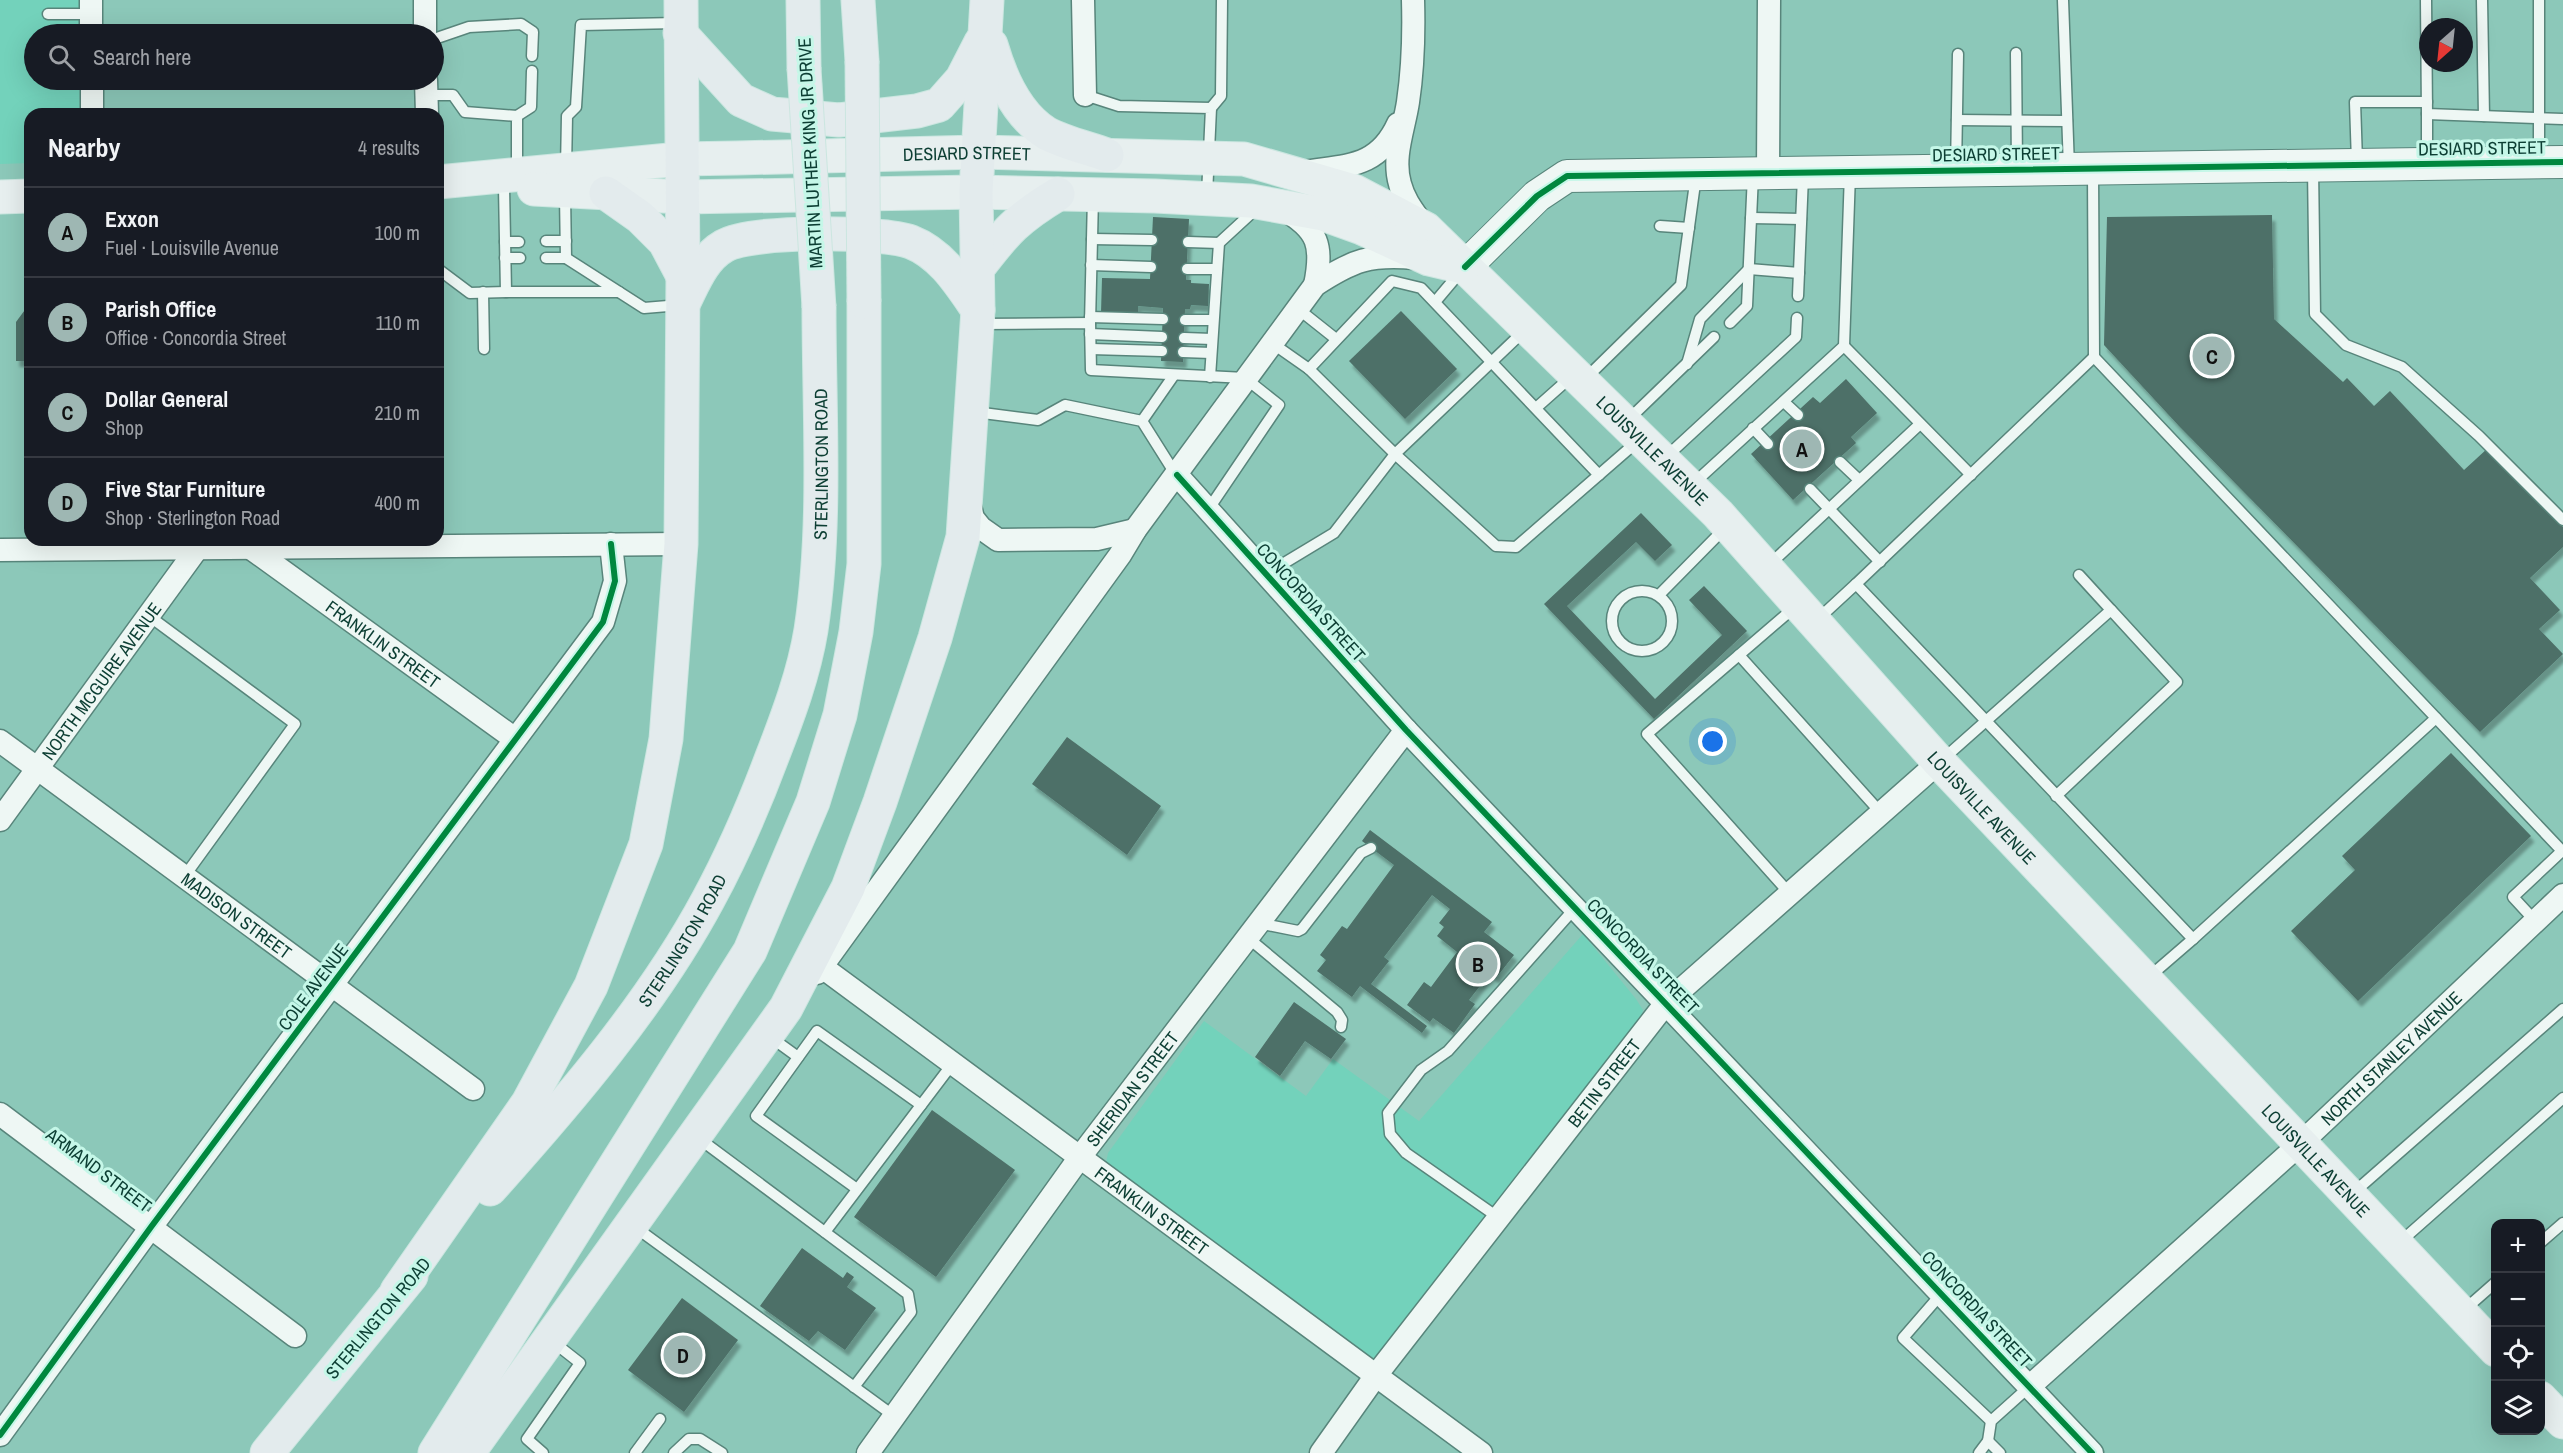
<!DOCTYPE html>
<html lang="en">
<head>
<meta charset="utf-8">
<style>
	body { margin:0; font-family:"Archivo Narrow",sans-serif; background:#20242c; color:#f1f3f6 }
	.controls { position:absolute; right:18px; bottom:18px; display:grid; overflow:hidden; border-radius:12px; box-shadow:0 6px 24px #0002 }
	.controls button { width:54px; height:54px; display:grid; place-items:center; padding:0; border:0; border-bottom:2px solid #363941; background:#171b24; color:#f1f3f6; font:30px sans-serif }
	.compass { position:absolute; left:2419px; top:18px; width:54px; height:54px; border-radius:50%; background:#171b24; box-shadow:0 6px 24px #0002; rotate:207deg }
	.you { position:absolute; left:1713px; top:742px; width:21px; height:21px; margin:-15px; border:4px solid #fff; border-radius:50%; background:#1a73e8; box-shadow:0 0 0 9px #1a73e833 }
	.badge { display:grid; place-items:center; width:39px; height:39px; border-radius:50%; background:#9eb7b3; color:#111; font-size:20px; font-weight:700 }
	.pin { position:absolute; translate:-50% -50%; border:3px solid #fff; box-shadow:0 2px 6px #0006 }
	.list { margin:0; padding:0; list-style:none }
	h2 { display:flex; justify-content:space-between; align-items:center; height:78px; margin:0; padding:0 24px; font-size:26px }
	h2 small { font-size:20px; font-weight:400; color:#9ea1a6 }
	.list li { display:grid; grid-template-columns:39px 1fr auto; gap:18px; align-items:center; box-sizing:border-box; height:90px; padding:0 24px; border-top:2px solid #363941 }
	.list b { display:block; font-size:22px; white-space:nowrap }
	.list p { margin:0; font-size:20px; white-space:nowrap; color:#9ea1a6 }
	.list em { font-size:20px; font-style:normal; color:#9ea1a6 }
	.icon { flex:none; width:33px; height:33px; fill:none; stroke:currentColor; stroke-width:2; stroke-linecap:round; stroke-linejoin:round }
	.map { position:relative; flex:none; width:2563px; height:1453px; overflow:hidden }
	.search { position:absolute; background:#171b24; box-shadow:0 6px 24px #0002; left:24px; top:24px; width:420px; height:66px; display:flex; align-items:center; gap:15px; box-sizing:border-box; padding:0 21px; border-radius:33px; color:#9ea1a6; font-size:22px }
	.panel { position:absolute; background:#171b24; box-shadow:0 6px 24px #0002; left:24px; top:108px; width:420px; height:438px; border-radius:18px }
	.map>svg:first-child { display:block }
	.built { fill:#73d2bb }
	.building { fill:#4d6f67; filter:url(#shadow) }
	.lines { fill:none; stroke-linecap:round; stroke-linejoin:round }
	.lane-casing { stroke:#58857b; stroke-width:13 }
	.street-casing { stroke:#58857b; stroke-width:25 }
	.secondary-casing { stroke:#58857b; stroke-width:34 }
	.primary-casing { stroke:#cbe6e0; stroke-width:35 }
	.highway-casing { stroke:#cbe6e0; stroke-width:35 }
	.lane { stroke:#eef7f4; stroke-width:10 }
	.street { stroke:#eef7f4; stroke-width:22 }
	.secondary { stroke:#eef7f4; stroke-width:32 }
	.primary { stroke:#e7efef; stroke-width:33 }
	.highway { stroke:#e3ebed; stroke-width:33 }
	.highway-bridge-casing { stroke:#cbe6e0; stroke-width:35; stroke-linecap:butt }
	.highway-bridge { stroke:#e3ebed; stroke-width:33 }
	.cycleway-casing { stroke:#c5f7e8; stroke-width:10 }
	.cycleway { stroke:#00873e; stroke-width:6 }
	.labels { text-anchor:middle; dominant-baseline:central; stroke-width:6; stroke-linejoin:round; paint-order:stroke }
	.street-label { font-size:18px; fill:#0c3e33; stroke:#c5f7e8 }
</style>
</head>
<body>
<div class="map">
<svg width="2563" height="1453" viewBox="0 0 2563 1453">
	<defs>
		<filter id="shadow"><feDropShadow dx="3.5" dy="6" stdDeviation="1.5" flood-color="#0004"/></filter>
	</defs>
	<rect width="100%" height="100%" fill="#8cc8b9"/>
	<!-- built -->
	<g class="built">
		<polygon points="0,0 81,0 81,34 34,34 34,80 80,80 80,114 30,114 30,163 0,164"/>
		<polygon points="1583,934 1636,999 1643,1010 1641,1019 1376,1358 1363,1356 1106,1163 1108,1153 1204,1021 1306,1096 1333,1059 1419,1121"/>
	</g>
	<!-- building -->
	<g class="building">
		<polygon points="2272,215 2274,319 2343,382 2347,378 2374,406 2390,391 2464,470 2488,448 2563,527 2563,547 2530,578 2560,610 2539,629 2563,654 2480,732 2179,426 2104,345 2107,217"/>
		<polygon points="1153,217 1189,219 1186,280 1191,280 1191,283 1209,284 1208,306 1191,305 1190,309 1185,309 1183,362 1161,361 1163,308 1138,306 1138,315 1101,313 1102,278 1150,279"/>
		<polygon points="30,303 30,361 16,361 16,322"/>
		<polygon points="1401,311 1457,369 1405,419 1349,361"/>
		<polygon points="1846,379 1877,413 1851,437 1856,443 1793,500 1751,454 1813,397 1820,403"/>
		<polygon points="1641,513 1672,545 1655,561 1636,542 1567,606 1655,699 1722,635 1689,600 1704,586 1747,631 1654,719 1544,604"/>
		<polygon points="1067,737 1161,806 1127,855 1032,784"/>
		<polygon points="2451,753 2531,836 2358,1001 2291,931 2355,870 2342,856"/>
		<polygon points="1370,830 1492,922 1484,932 1514,955 1496,978 1490,973 1469,1000 1475,1004 1454,1033 1433,1018 1430,1022 1407,1005 1424,982 1431,987 1457,952 1437,936 1444,927 1439,923 1450,909 1432,895 1384,957 1389,961 1371,984 1427,1026 1422,1033 1360,986 1352,997 1317,971 1326,960 1320,955 1342,926 1347,929 1394,865 1362,841"/>
		<polygon points="1294,1002 1346,1039 1331,1059 1305,1041 1280,1076 1255,1057"/>
		<polygon points="932,1110 1015,1170 936,1277 854,1217"/>
		<polygon points="802,1248 843,1278 847,1272 854,1277 847,1287 876,1308 845,1350 818,1331 809,1341 760,1306"/>
		<polygon points="682,1298 738,1340 684,1412 628,1370"/>
	</g>
	<g class="lines">
		<defs>
			<g id="lane">
				<polyline points="2063,0 2069,168"/>
				<polyline points="2426,0 2427,114 2563,119"/>
				<polyline points="2482,0 2484,116"/>
				<polyline points="2539,0 2539,159"/>
				<polyline points="48,14 91,14"/>
				<polyline points="434,39 469,27 521,24 533,32 532,56"/>
				<polyline points="2016,53 2017,168"/>
				<polyline points="427,95 453,95 465,112 517,116 517,171"/>
				<polyline points="1085,95 1119,106 1211,108 1207,195"/>
				<polyline points="1211,108 1221,96 1222,0"/>
				<polyline points="2427,114 2427,162"/>
				<polyline points="517,116 531,107 532,71"/>
				<polyline points="1957,120 2067,121"/>
				<polyline points="2357,162 2355,102 2427,102"/>
				<polyline points="566,168 567,116 576,107 581,25 677,23"/>
				<polyline points="2313,168 2315,314 2346,345 2402,367 2479,436 2563,520"/>
				<polyline points="1956,169 1958,54"/>
				<polyline points="2093,172 2094,357 2563,852"/>
				<polyline points="504,187 506,292 619,292"/>
				<polyline points="565,195 566,258 644,308 680,305"/>
				<polyline points="1751,218 1801,219"/>
				<polyline points="1660,226 1689,228"/>
				<polyline points="1092,239 1152,240"/>
				<polyline points="546,241 566,241"/>
				<polyline points="505,242 519,242"/>
				<polyline points="1188,242 1219,243"/>
				<polyline points="505,258 520,258"/>
				<polyline points="546,258 566,258"/>
				<polyline points="1091,265 1151,267"/>
				<polyline points="438,269 470,293 506,292"/>
				<polyline points="1187,269 1217,269"/>
				<polyline points="483,292 484,349"/>
				<polyline points="1798,296 1803,176"/>
				<polyline points="1435,302 1462,270"/>
				<polyline points="1297,308 1336,339"/>
				<polyline points="1090,317 1163,319"/>
				<polyline points="1185,320 1213,320"/>
				<polyline points="1090,323 1093,197"/>
				<polyline points="1730,323 1747,306 1753,175"/>
				<polyline points="980,324 1090,323 1091,370 1245,378 1279,405 1208,510"/>
				<polyline points="1090,334 1162,337"/>
				<polyline points="1184,338 1212,339"/>
				<polyline points="1272,343 1309,369 1395,454 1496,546 1516,547 1639,440"/>
				<polyline points="1844,346 1971,475"/>
				<polyline points="1091,349 1162,351"/>
				<polyline points="1183,352 1211,353"/>
				<polyline points="1687,364 1700,319 1749,269 1799,273"/>
				<polyline points="1309,369 1392,281 1421,288 1599,475"/>
				<polyline points="1210,377 1219,243 1257,208"/>
				<polyline points="1584,380 1681,285 1696,176"/>
				<polyline points="1784,402 1798,415"/>
				<polyline points="1536,408 1572,376"/>
				<polyline points="975,412 1038,420 1065,405 1142,421 1176,475"/>
				<polyline points="1142,421 1174,375"/>
				<polyline points="1626,422 1714,337"/>
				<polyline points="1753,428 1768,444"/>
				<polyline points="1666,457 1796,337 1797,318"/>
				<polyline points="1840,462 1858,479"/>
				<polyline points="1693,484 1844,346 1850,173"/>
				<polyline points="1810,489 1880,562"/>
				<polyline points="1769,565 1920,424"/>
				<polyline points="1266,574 1334,533 1395,454 1525,330"/>
				<polyline points="2079,575 2111,610"/>
				<polyline points="1856,584 2094,357"/>
				<circle cx="1642" cy="621" r="30"/>
				<polyline points="1659,595 1726,527"/>
				<polyline points="1796,606 1739,655 1881,813"/>
				<polyline points="149,616 295,724 184,877"/>
				<polyline points="1817,620 1856,584 2193,939 2149,977"/>
				<polyline points="1739,655 1647,734 1790,894"/>
				<polyline points="1942,760 2111,610 2177,682 2056,796"/>
				<polyline points="2536,922 2513,897 2562,851"/>
				<polyline points="1258,923 1298,931 1302,929 1361,853 1371,848"/>
				<polyline points="1247,937 1337,1012 1342,1020 1341,1027"/>
				<polyline points="2193,939 2436,718"/>
				<polyline points="769,1036 798,1057"/>
				<polyline points="697,1137 908,1294 911,1312 854,1387"/>
				<polyline points="857,1189 756,1116 817,1031 921,1105"/>
				<polyline points="2352,1194 2563,1009"/>
				<polyline points="1499,1218 1406,1153 1390,1134 1388,1113 1421,1070 1448,1051 1575,908"/>
				<polyline points="635,1227 894,1416"/>
				<polyline points="825,1232 953,1063"/>
				<polyline points="2399,1243 2563,1098"/>
				<polyline points="2540,1243 2563,1223"/>
				<polyline points="1942,1293 1903,1338 1991,1421"/>
				<polyline points="2463,1311 2496,1282"/>
				<polyline points="1988,1441 1991,1421 2030,1386"/>
				<polyline points="543,1453 527,1439 580,1363 552,1341"/>
				<polyline points="635,1453 660,1419"/>
				<polyline points="674,1453 689,1439 700,1439 722,1453"/>
				<polyline points="1979,1453 1988,1441 2000,1453"/>
			</g>
			<g id="street">
				<polyline points="91,0 91,34"/>
				<polyline points="425,0 425,34"/>
				<polyline points="1083,0 1085,95"/>
				<path d="M1413 0C1414 34 1413 68 1408 102 1404 129 1392 157 1400 184 1404 200 1414 212 1423 225"/>
				<polyline points="92,80 92,114"/>
				<polyline points="426,80 427,114"/>
				<path d="M1304 172C1347 165 1378 168 1398 124"/>
				<polyline points="1768,172 1769,0"/>
				<path d="M1283 209C1319 230 1323 246 1315 285"/>
				<polyline points="1177,475 1406,730 2092,1453"/>
				<polyline points="968,499 973,518 981,528 998,540 1097,539 1135,530"/>
				<path id="s1" d="M252 549 515 739"/>
				<polyline points="0,550 681,544"/>
				<path id="s2" d="M0 741 473 1089"/>
				<path id="s3" d="M0 820 202 542"/>
				<path id="s4" d="M822 967 1481 1453"/>
				<path d="M817 973 1120 555 1135 530 1315 285C1353 260 1370 254 1415 258"/>
				<polyline points="0,1114 295,1336"/>
				<path id="s5" d="M2030 1386 2300 1144 2563 895"/>
				<polyline points="0,1435 151,1227 603,622 615,581 611,544"/>
				<path id="s6" d="M868 1453 1080 1157 1406 730"/>
				<path id="s7" d="M1321 1453 1377 1374 1666 1003 1939 762"/>
			</g>
			<polyline id="secondary" points="1465,267 1537,196 1567,176 2563,162"/>
			<g id="primary">
				<path id="s8" d="M438 182 680 159 737 158 979 152 1244 159 1354 191 1426 229 1718 514 1939 762 2496 1350"/>
				<polyline points="534,189 683,197 976,192 1155,196 1251,201 1323,214 1362,228 1429,259 1463,267"/>
				<polyline points="0,197 30,196"/>
				<polyline points="2540,1398 2563,1422"/>
			</g>
			<g id="highway">
				<polyline points="803,0 804,68"/>
				<polyline points="858,0 862,61"/>
				<polyline points="680,33 741,100 772,114 839,120 917,111 939,105 962,79 981,42"/>
				<path d="M991 45C1000 76 1016 114 1046 133 1064 143 1088 148 1107 155"/>
				<polyline points="606,193 640,217 665,242 683,276"/>
				<path d="M978 268C1006 231 1018 218 1058 194"/>
				<path d="M684 302C694 282 703 258 724 246 751 230 881 231 911 242 942 254 960 284 978 310"/>
				<path id="s9" d="M490 1189C569 1101 652 1004 708 900 733 854 754 805 772 757 788 716 804 673 811 630 827 524 819 414 819 307"/>
				<polyline points="397,1291 528,1103 591,986 646,844 666,739 681,544 683,277 681,0"/>
				<polyline points="267,1453 411,1276"/>
				<polyline points="435,1453 750,951 813,802 840,715 856,632 864,564 864,302"/>
				<polyline points="468,1453 786,1008 848,888 880,802 935,638 963,537 978,310 976,192 987,0"/>
			</g>
		</defs>
		<!-- lane casing -->
		<use href="#lane" class="lane-casing"/>
		<!-- street casing -->
		<use href="#street" class="street-casing"/>
		<!-- secondary casing -->
		<use href="#secondary" class="secondary-casing"/>
		<!-- primary casing -->
		<use href="#primary" class="primary-casing"/>
		<!-- highway casing -->
		<use href="#highway" class="highway-casing"/>
		<!-- lane -->
		<use href="#lane" class="lane"/>
		<!-- street -->
		<use href="#street" class="street"/>
		<!-- secondary -->
		<use href="#secondary" class="secondary"/>
		<!-- primary -->
		<use href="#primary" class="primary"/>
		<!-- highway -->
		<use href="#highway" class="highway"/>
		<defs>
			<g id="highway-bridge">
				<polyline points="862,61 864,302"/>
				<polyline points="804,68 819,307"/>
			</g>
		</defs>
		<!-- highway-bridge casing -->
		<use href="#highway-bridge" class="highway-bridge-casing"/>
		<!-- highway-bridge -->
		<use href="#highway-bridge" class="highway-bridge"/>
		<defs>
			<g id="cycleway">
				<polyline points="1465,267 1537,196 1567,176 2563,162"/>
				<polyline points="1177,475 1406,730 2092,1453"/>
				<polyline points="0,1435 151,1227 603,622 615,581 611,544"/>
			</g>
		</defs>
		<!-- cycleway casing -->
		<use href="#cycleway" class="cycleway-casing"/>
		<!-- cycleway -->
		<use href="#cycleway" class="cycleway"/>
	</g>
	<g class="labels">
		<!-- street labels -->
		<g class="street-label">
			<text transform="translate(2482 148) rotate(-1)">DESIARD STREET</text>
			<text transform="translate(810 153) rotate(-93)">MARTIN LUTHER KING JR DRIVE</text>
			<text stroke="none"><textPath href="#s8" startOffset="530">DESIARD STREET</textPath></text>
			<text transform="translate(1996 154) rotate(-1)">DESIARD STREET</text>
			<text stroke="none"><textPath href="#s8" startOffset="1320">LOUISVILLE AVENUE</textPath></text>
			<text stroke="none"><textPath href="#s9" startOffset="819">STERLINGTON ROAD</textPath></text>
			<text transform="translate(1311 602) rotate(48)">CONCORDIA STREET</text>
			<text stroke="none"><textPath href="#s1" startOffset="162">FRANKLIN STREET</textPath></text>
			<text stroke="none"><textPath href="#s3" startOffset="172">NORTH MCGUIRE AVENUE</textPath></text>
			<text stroke="none"><textPath href="#s8" startOffset="1806">LOUISVILLE AVENUE</textPath></text>
			<text stroke="none"><textPath href="#s2" startOffset="294">MADISON STREET</textPath></text>
			<text stroke="none"><textPath href="#s9" startOffset="315">STERLINGTON ROAD</textPath></text>
			<text transform="translate(1643 956) rotate(46)">CONCORDIA STREET</text>
			<text transform="translate(313 987) rotate(-53)">COLE AVENUE</text>
			<text stroke="none"><textPath href="#s5" startOffset="488">NORTH STANLEY AVENUE</textPath></text>
			<text stroke="none"><textPath href="#s7" startOffset="466">BETIN STREET</textPath></text>
			<text stroke="none"><textPath href="#s6" startOffset="450">SHERIDAN STREET</textPath></text>
			<text stroke="none"><textPath href="#s8" startOffset="2292">LOUISVILLE AVENUE</textPath></text>
			<text transform="translate(99 1170) rotate(37)">ARMAND STREET</text>
			<text stroke="none"><textPath href="#s4" startOffset="410">FRANKLIN STREET</textPath></text>
			<text transform="translate(1977 1309) rotate(47)">CONCORDIA STREET</text>
			<text transform="translate(378 1318) rotate(-50)">STERLINGTON ROAD</text>
		</g>
	</g>
</svg>
<div class="controls">
<button>+</button>
<button>−</button>
<button><svg class="icon" aria-label="locate" viewBox="0 0 24 24"><circle cx="12" cy="12" r="6"/><path d="M12 2v4M12 18v4M2 12h4M18 12h4"/></svg></button>
<button><svg class="icon" aria-label="layers" viewBox="0 0 24 24"><path d="M12 4l9 5-9 5-9-5zM3 14l9 5 9-5"/></svg></button>
</div>
<svg class="compass" viewBox="-18 -18 36 36"><path d="M0-13l5 13h-10z" fill="#e53935"/><path d="M0 13l5-13h-10z" fill="#9ea1a6"/></svg>
<div class="you"></div>
<div class="pin badge" style="left:1802px;top:449px">A</div>
<div class="pin badge" style="left:1478px;top:964px">B</div>
<div class="pin badge" style="left:2212px;top:356px">C</div>
<div class="pin badge" style="left:683px;top:1355px">D</div>
<div class="search"><svg class="icon" aria-label="search" viewBox="0 0 24 24"><circle cx="10" cy="10" r="6"/><path d="M15 15l6 6"/></svg>Search here</div>
<section class="panel">
<h2>Nearby<small>4 results</small></h2>
<ul class="list">
<li><span class="badge">A</span><div><b>Exxon</b><p>Fuel · Louisville Avenue</p></div><em>100 m</em></li>
<li><span class="badge">B</span><div><b>Parish Office</b><p>Office · Concordia Street</p></div><em>110 m</em></li>
<li><span class="badge">C</span><div><b>Dollar General</b><p>Shop</p></div><em>210 m</em></li>
<li><span class="badge">D</span><div><b>Five Star Furniture</b><p>Shop · Sterlington Road</p></div><em>400 m</em></li>
</ul>
</section>
</div>
</body>
</html>
